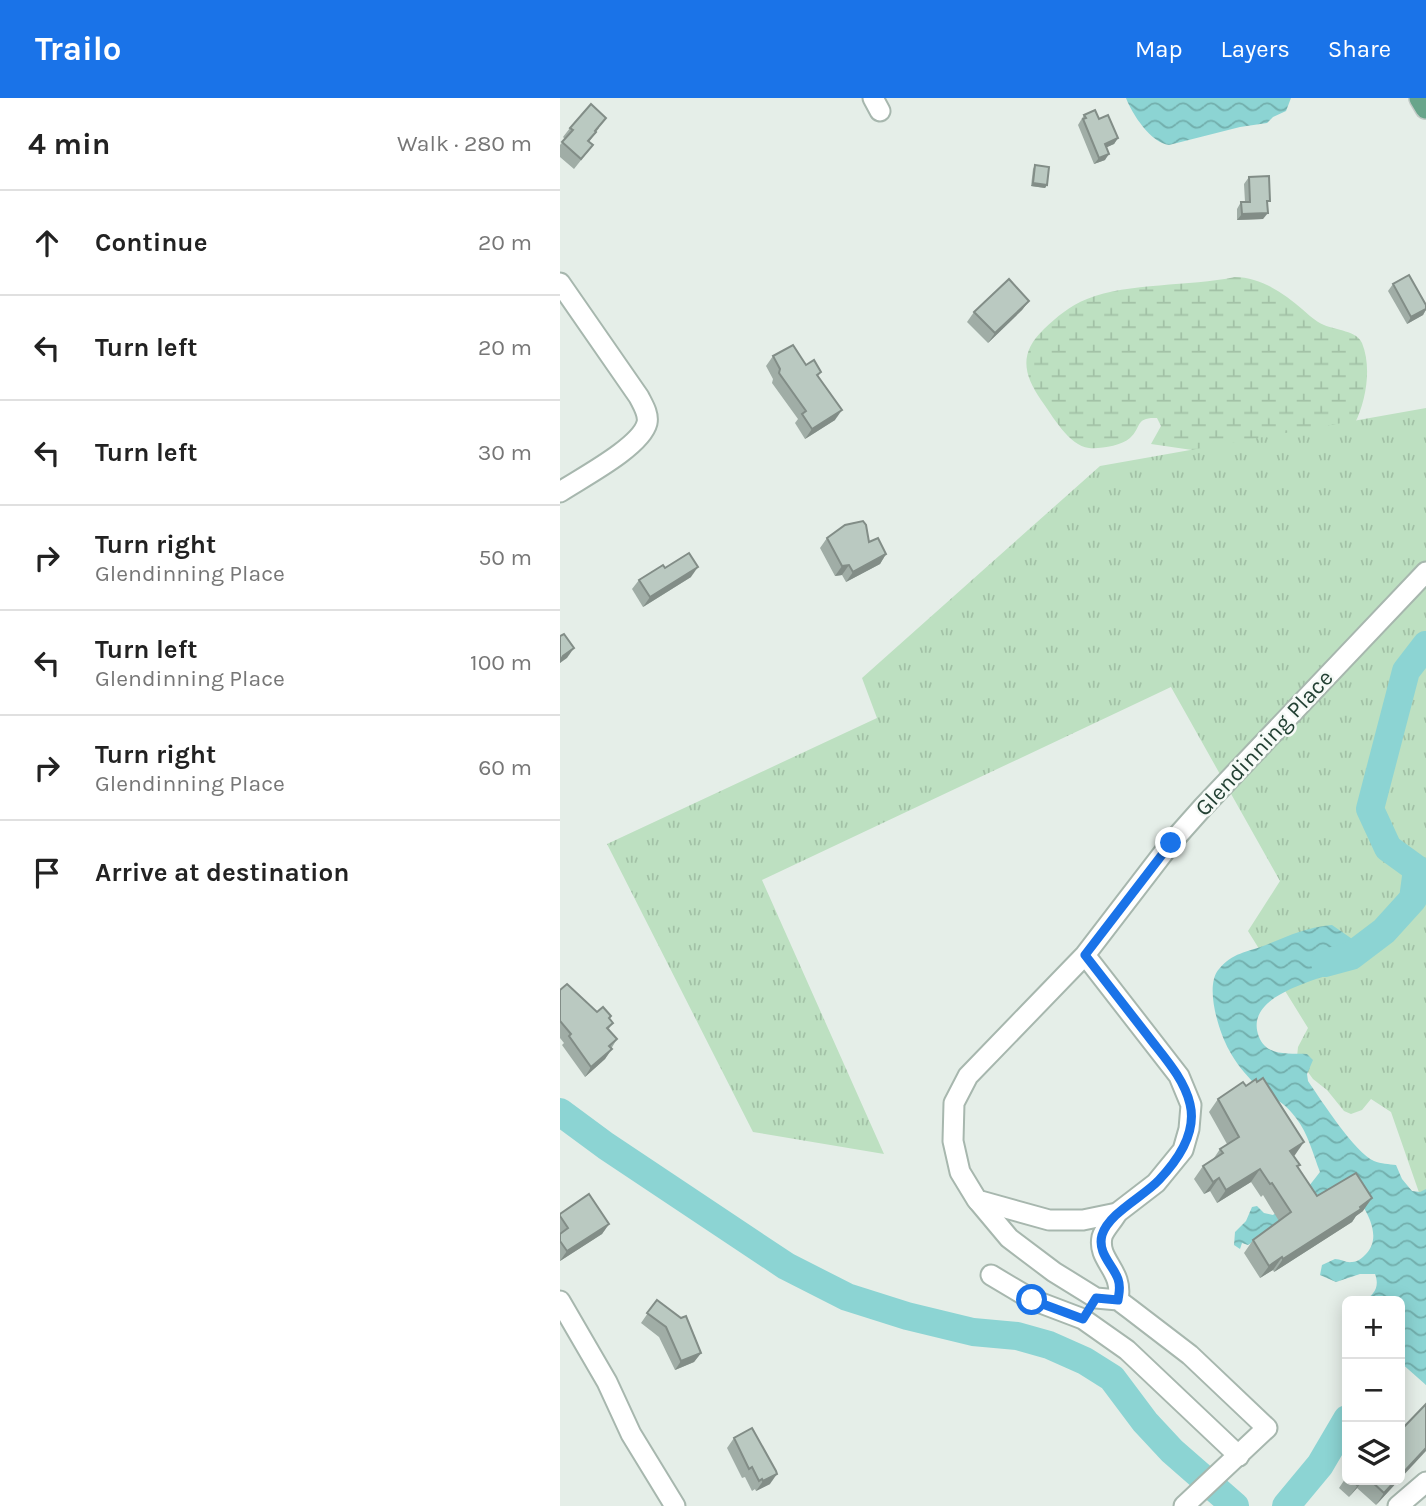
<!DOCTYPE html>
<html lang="en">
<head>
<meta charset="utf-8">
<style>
	body { margin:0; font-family:Karla,sans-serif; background:#f2f2f2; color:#222 }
	.controls { position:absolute; right:21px; bottom:21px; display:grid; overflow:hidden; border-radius:10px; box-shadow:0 4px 18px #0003 }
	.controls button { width:63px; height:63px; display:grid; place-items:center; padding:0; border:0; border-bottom:2px solid #e0e0e0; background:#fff; color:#222; font:35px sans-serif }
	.stop { position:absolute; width:21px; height:21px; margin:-16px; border:5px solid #1a73e8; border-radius:50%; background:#fff }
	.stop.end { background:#1a73e8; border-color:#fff; box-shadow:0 2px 7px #0008 }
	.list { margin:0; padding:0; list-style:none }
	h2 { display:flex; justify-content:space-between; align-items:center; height:91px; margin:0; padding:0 28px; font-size:30px }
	h2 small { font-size:23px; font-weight:400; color:#767676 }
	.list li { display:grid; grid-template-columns:46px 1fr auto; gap:21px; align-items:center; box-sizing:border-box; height:105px; padding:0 28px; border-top:2px solid #e0e0e0 }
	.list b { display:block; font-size:26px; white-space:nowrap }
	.list p { margin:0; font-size:23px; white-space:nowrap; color:#767676 }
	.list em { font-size:23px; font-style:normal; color:#767676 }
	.icon { flex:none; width:38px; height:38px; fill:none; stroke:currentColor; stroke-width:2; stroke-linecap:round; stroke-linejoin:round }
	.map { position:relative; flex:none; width:866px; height:1408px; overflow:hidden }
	header { display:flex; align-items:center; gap:42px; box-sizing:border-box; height:98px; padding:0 35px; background:#1a73e8; color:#fff }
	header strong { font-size:33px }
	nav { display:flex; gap:38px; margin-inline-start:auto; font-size:24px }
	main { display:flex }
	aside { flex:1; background:#fff }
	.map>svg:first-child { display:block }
	.wetland { fill:url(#wetland-marsh) }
	.park { fill:url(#park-tufts) }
	.water { fill:url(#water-waves) }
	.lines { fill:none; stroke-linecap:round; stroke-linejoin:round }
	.river { stroke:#8cd4d3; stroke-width:28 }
	.minor-casing { stroke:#a7b7ae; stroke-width:23 }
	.major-casing { stroke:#c1cac6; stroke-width:24 }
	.minor { stroke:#fff; stroke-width:19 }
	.major { stroke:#68a58b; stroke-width:21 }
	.wall { fill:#a0ada6 }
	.shaded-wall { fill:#828d87 }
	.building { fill:#bac9c1; stroke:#828d87; stroke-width:2 }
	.route { stroke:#1a73e8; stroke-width:9 }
	.labels { text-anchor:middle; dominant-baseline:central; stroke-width:5; stroke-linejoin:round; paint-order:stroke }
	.street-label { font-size:23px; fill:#234134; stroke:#f6faf7 }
</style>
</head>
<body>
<header>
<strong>Trailo</strong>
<nav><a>Map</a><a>Layers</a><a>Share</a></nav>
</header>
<main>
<aside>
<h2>4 min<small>Walk · 280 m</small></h2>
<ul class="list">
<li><svg class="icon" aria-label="ahead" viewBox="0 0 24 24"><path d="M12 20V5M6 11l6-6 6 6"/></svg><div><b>Continue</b></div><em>20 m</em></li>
<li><svg class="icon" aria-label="left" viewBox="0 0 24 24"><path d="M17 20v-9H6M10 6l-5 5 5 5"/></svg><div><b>Turn left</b></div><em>20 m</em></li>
<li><svg class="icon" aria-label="left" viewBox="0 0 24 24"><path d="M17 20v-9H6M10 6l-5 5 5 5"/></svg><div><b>Turn left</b></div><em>30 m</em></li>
<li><svg class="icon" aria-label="right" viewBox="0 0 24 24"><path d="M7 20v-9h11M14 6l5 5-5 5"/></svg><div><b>Turn right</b><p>Glendinning Place</p></div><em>50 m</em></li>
<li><svg class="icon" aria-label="left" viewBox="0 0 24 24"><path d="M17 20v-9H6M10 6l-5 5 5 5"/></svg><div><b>Turn left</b><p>Glendinning Place</p></div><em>100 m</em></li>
<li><svg class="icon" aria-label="right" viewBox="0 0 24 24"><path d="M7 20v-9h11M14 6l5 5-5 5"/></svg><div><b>Turn right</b><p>Glendinning Place</p></div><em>60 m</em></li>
<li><svg class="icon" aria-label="arrive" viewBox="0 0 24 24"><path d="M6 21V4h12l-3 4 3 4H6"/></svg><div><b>Arrive at destination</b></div></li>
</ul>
</aside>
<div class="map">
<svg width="866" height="1408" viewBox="0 0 866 1408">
	<defs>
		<pattern id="wetland-marsh" width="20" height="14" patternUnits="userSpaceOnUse" patternTransform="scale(1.75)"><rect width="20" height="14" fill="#bde0c1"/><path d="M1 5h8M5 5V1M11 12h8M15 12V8" fill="none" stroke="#a2c1a6"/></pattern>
		<pattern id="park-tufts" width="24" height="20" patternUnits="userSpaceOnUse" patternTransform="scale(1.75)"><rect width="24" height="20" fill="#bde0c1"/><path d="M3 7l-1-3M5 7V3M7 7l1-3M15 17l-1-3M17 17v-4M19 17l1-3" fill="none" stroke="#a2c1a6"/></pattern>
		<pattern id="water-waves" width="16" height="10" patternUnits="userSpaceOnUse" patternTransform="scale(1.75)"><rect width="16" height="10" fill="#8cd4d3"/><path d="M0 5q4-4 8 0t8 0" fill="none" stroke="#72aeac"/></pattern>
	</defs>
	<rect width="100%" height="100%" fill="#e5eee8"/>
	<!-- wetland -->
	<path class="wetland" d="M675 179C700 179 724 195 742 211 749 217 755 223 764 227 776 232 797 233 802 245 812 269 806 303 795 325L639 353 591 346 601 328 597 320C575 319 582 329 570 340 561 348 540 351 529 350 509 348 492 317 481 302 463 276 459 255 484 231 497 219 509 208 527 201 569 184 629 189 675 179Z"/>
	<!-- park -->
	<polygon class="park" points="866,310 866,1098 863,1106 831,1014 811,1001 802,1012 791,1016 784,1013 767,992 753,981 737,959 738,949 748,930 688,833 720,783 611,589 202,782 324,1056 193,1034 47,746 317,620 302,580 540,368"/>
	<!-- water -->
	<g class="water">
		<path d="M566 0H731L726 13 713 19 707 25 680 29 609 47C591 45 572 16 566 0Z"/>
		<path d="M772 827 798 845 801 855 799 866C771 880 681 893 699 939 707 959 729 955 747 956L753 962 747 976 748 983C761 1002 795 1055 814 1063 821 1066 829 1066 836 1067L842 1081 852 1093 860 1094 866 1091V1287L840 1264V1203H803C814 1197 820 1189 815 1176H800L776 1184 760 1177 762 1167 775 1161C781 1161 786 1165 792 1164 798 1164 802 1160 806 1156 826 1135 800 1103 787 1085L688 1147 682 1145 680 1151 674 1147 675 1134 686 1123 692 1109 697 1108 704 1115 713 1117 749 1088 760 1074C753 1056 748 1035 736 1020 722 1001 710 1000 695 986 686 977 675 964 669 952 659 934 644 888 659 871 672 855 687 854 706 847 728 838 747 829 772 827Z"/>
	</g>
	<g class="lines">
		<!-- river -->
		<g class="river">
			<polyline points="765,865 791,858 824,833 853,801 857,771 828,750 810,711 846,573 866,547"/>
			<polyline points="0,1014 46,1048 226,1168 287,1199 347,1218 413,1234 457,1238 489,1247 525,1263 552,1280 585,1324 612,1353 675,1408"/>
			<polyline points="726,1408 760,1367 787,1321"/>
		</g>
		<defs>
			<g id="minor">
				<polyline points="313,0 320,13"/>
				<path d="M0 185 79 299C83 307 89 316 87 325 81 349 21 380 0 394"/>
				<polyline points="525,857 619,978 631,1007 629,1031 623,1052 596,1085 557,1115 523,1122 489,1122 417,1102 400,1074 393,1043 394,1005 408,978 525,857 611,745 643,709 866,474"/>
				<polyline points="418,1103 449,1140 494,1174 536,1200 558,1202 570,1211 630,1257 707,1330 624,1408"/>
				<path d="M557 1115C553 1123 544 1131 542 1139 537 1163 564 1172 558 1202"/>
				<polyline points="431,1177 473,1202 523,1221 567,1252 679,1358"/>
				<polyline points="0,1203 47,1284 71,1336 115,1408"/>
				<polyline points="838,1408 866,1384"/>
			</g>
			<polyline id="major" points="860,0 866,10"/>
		</defs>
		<!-- minor casing -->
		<use href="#minor" class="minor-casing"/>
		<!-- major casing -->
		<use href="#major" class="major-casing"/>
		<!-- minor -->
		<use href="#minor" class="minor"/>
		<!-- major -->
		<use href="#major" class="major"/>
	</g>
	<!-- wall -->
	<g class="wall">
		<polygon points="524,17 539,21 558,40 554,46 546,49 545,62 534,66 518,27"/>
		<polygon points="10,30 39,30 29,44 33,47 14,71 0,59 0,47 5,41 3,39"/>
		<polygon points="475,67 487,87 485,90 471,88 473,71"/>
		<polygon points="689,79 707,107 703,121 677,122 677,111 681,104 685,104 684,86"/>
		<polygon points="833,186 866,207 866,212 863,217 847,226 828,193"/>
		<polygon points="469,203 462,212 428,245 407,224 414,214"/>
		<polygon points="213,258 246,267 261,274 258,278 275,322 245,341 235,325 238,321 212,285 213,281 206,268"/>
		<polygon points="267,440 309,444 326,456 320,466 286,484 282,477 275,478 260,450"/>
		<polygon points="105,470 131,479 83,509 72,491 79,482"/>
		<polygon points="0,892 49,921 53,925 48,932 57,941 45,961 25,979 2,947 4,945 0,940"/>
		<polygon points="658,1001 735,1057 734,1058 738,1069 757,1098 803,1113 796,1118 792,1124 714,1174 713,1172 700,1180 684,1155 693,1142 719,1123 703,1097 701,1099 691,1084 657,1105 650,1093 644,1096 634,1081 643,1068 652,1063 660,1051 667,1046 649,1014"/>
		<polygon points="0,1116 49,1126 42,1136 0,1163"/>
		<polygon points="97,1202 141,1255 134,1264 115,1272 99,1239 81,1225"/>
		<polygon points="174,1340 210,1386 196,1393 195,1391 192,1393 185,1379 182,1380 167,1350"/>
		<polygon points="787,1378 787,1382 839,1382 816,1407 797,1390 789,1399 779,1390"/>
	</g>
	<!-- shaded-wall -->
	<g class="shaded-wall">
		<polygon points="558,40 554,46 541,52 545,46"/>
		<polygon points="549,56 545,62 534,66 539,60"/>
		<polygon points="473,85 487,87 485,90 471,88"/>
		<polygon points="708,115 703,121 677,122 682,116"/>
		<polygon points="469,203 462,212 428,245 435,235"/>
		<polygon points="866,211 863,217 847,226 851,219"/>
		<polygon points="282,312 275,322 245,341 252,331"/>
		<polygon points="326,456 320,466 286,484 293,474"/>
		<polygon points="289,467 282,477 275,478 282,468"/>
		<polygon points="138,469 131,479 83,509 90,499"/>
		<polygon points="14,550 7,560 0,565 0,562 3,558"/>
		<polygon points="52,951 45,961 25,979 31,969"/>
		<polygon points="744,1044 735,1057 722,1065 730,1053"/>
		<polygon points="700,1071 691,1084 657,1105 666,1092"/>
		<polygon points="659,1080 650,1093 644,1096 653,1084"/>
		<polygon points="812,1100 803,1113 796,1118 792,1124 714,1174 723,1161"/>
		<polygon points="49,1126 42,1136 0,1163 7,1153"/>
		<polygon points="722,1159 713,1172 700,1180 709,1168"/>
		<polygon points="141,1255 134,1264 115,1272 121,1263"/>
		<polygon points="866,1350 866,1353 840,1381 840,1378"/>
		<polygon points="217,1376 210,1386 196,1393 203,1383"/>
		<polygon points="802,1382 803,1382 797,1390 789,1399"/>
		<polygon points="836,1382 839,1382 816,1407 824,1395"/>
	</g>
	<!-- building -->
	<g class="building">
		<polygon points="31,6 46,20 35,33 36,34 28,43 33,47 21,61 2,44 13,32 10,30"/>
		<polygon points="535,12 539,21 548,17 558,40 545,46 549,56 539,60 523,21 526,20 524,17"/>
		<polygon points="475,67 489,69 487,87 473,85"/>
		<polygon points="709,78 710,103 707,103 708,115 682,116 681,104 690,104 689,79"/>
		<polygon points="849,177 866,207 866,211 851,219 833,186"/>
		<polygon points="449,181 469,203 435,235 414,214"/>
		<polygon points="233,247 246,267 254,262 261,274 257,277 282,312 252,331 242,316 246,313 219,275 220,271 213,258"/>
		<polygon points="303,423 306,427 309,444 318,440 326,456 293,474 289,467 282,468 267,440 285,427"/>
		<polygon points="129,455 138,469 90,499 79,482 103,467 105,470"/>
		<polygon points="4,536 14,550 3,558 0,563 0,538"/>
		<polygon points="7,886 37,914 43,909 51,918 49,920 53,925 47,930 57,941 49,948 52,951 31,969 9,938 11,936 0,923 0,892"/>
		<polygon points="703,980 744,1044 730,1053 740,1067 737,1068 757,1098 796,1075 812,1100 800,1109 801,1111 723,1161 722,1159 709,1168 693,1142 731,1114 712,1085 710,1086 700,1071 666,1092 659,1080 653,1084 643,1068 663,1055 660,1051 679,1039 658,1001 683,984 686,988 696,981 697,984"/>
		<polygon points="29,1096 49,1126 7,1153 0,1143 0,1136 8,1130 0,1118 0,1116"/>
		<polygon points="97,1202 121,1220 126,1218 141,1255 121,1263 106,1229 87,1215"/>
		<polygon points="866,1306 866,1350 840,1378 840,1331 841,1332"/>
		<polygon points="192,1330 216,1373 217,1376 203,1383 202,1381 199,1383 192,1369 189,1371 174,1340"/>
		<polygon points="792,1382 802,1382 797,1387"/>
		<polygon points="810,1382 836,1382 824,1395"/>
	</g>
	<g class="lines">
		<!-- route -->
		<path class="route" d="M472 1202 523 1221 536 1200 558 1202C559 1195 561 1189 558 1181 553 1167 537 1155 542 1137 549 1115 583 1099 599 1082 618 1062 637 1035 630 1006 624 980 603 958 588 938 567 911 546 884 525 857L611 745"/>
	</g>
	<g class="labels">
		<!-- street labels -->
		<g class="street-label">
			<text transform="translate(704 645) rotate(-47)">Glendinning Place</text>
		</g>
	</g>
</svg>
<div class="controls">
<button>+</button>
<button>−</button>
<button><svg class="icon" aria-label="layers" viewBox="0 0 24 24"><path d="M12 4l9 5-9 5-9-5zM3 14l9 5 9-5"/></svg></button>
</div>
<div class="stop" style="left:472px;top:1202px"></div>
<div class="stop end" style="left:611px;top:745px"></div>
</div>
</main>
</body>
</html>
